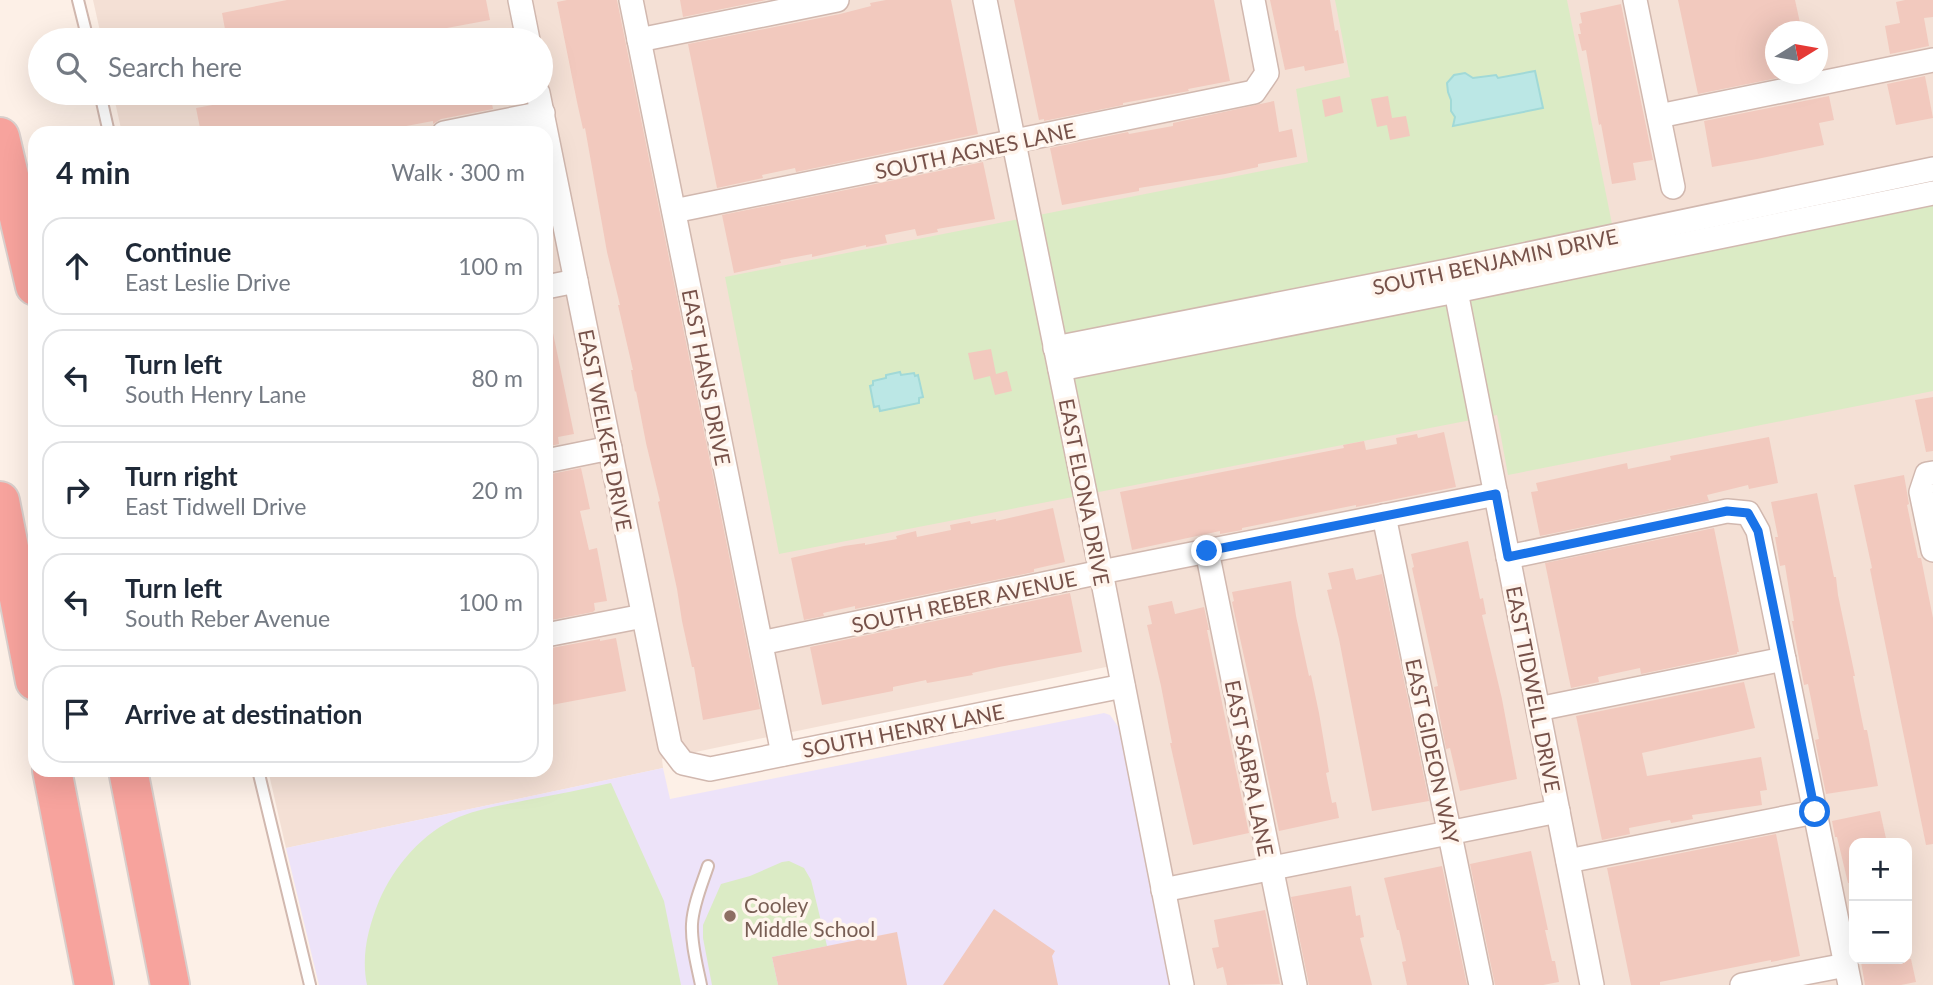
<!DOCTYPE html>
<html lang="en">
<head>
<meta charset="utf-8">
<style>
	body { margin:0; font-family:Lato,sans-serif; background:#f6f6f7; color:#1f2937 }
	.controls { position:absolute; right:21px; bottom:21px; display:grid; overflow:hidden; border-radius:14px; box-shadow:0 7px 28px #0002 }
	.controls button { width:63px; height:63px; display:grid; place-items:center; padding:0; border:0; border-bottom:2px solid #e0e1e3; background:#fff; color:#1f2937; font:35px sans-serif }
	.compass { position:absolute; left:1765px; top:21px; width:63px; height:63px; border-radius:50%; background:#fff; box-shadow:0 7px 28px #0002; rotate:79deg }
	.stop { position:absolute; width:21px; height:21px; margin:-16px; border:5px solid #1a73e8; border-radius:50%; background:#fff }
	.stop.end { background:#1a73e8; border-color:#fff; box-shadow:0 2px 7px #0008 }
	.list { margin:0; padding:0; list-style:none }
	h2 { display:flex; justify-content:space-between; align-items:center; height:91px; margin:0; padding:0 28px; font-size:30px }
	h2 small { font-size:23px; font-weight:400; color:#747a83 }
	.list li { display:grid; grid-template-columns:46px 1fr auto; gap:21px; align-items:center; box-sizing:border-box; height:98px; margin:0 14px 14px; padding:0 14px; border:2px solid #e0e1e3; border-radius:21px }
	.list b { display:block; font-size:26px; white-space:nowrap }
	.list p { margin:0; font-size:23px; white-space:nowrap; color:#747a83 }
	.list em { font-size:23px; font-style:normal; color:#747a83 }
	.icon { flex:none; width:38px; height:38px; fill:none; stroke:currentColor; stroke-width:2; stroke-linecap:round; stroke-linejoin:round }
	.map { position:relative; flex:none; width:1933px; height:985px; overflow:hidden }
	.search { position:absolute; background:#fff; box-shadow:0 7px 28px #0002; left:28px; top:28px; width:525px; height:77px; display:flex; align-items:center; gap:18px; box-sizing:border-box; padding:0 24px; border-radius:38px; color:#747a83; font-size:26px }
	.panel { position:absolute; background:#fff; box-shadow:0 7px 28px #0002; left:28px; top:126px; width:525px; height:651px; border-radius:21px }
	.map>svg:first-child { display:block }
	.residential { fill:#f4e0d5; fill-rule:evenodd }
	.education { fill:#ede3f9 }
	.green { fill:#dbebc5 }
	.water { fill:#bbe7e5; stroke:#a1d9d7; stroke-width:2 }
	.building { fill:#f2c9be }
	.lines { fill:none; stroke-linecap:round; stroke-linejoin:round }
	.lane-casing { stroke:#d1b8af; stroke-width:14 }
	.street-casing { stroke:#d1b8af; stroke-width:26 }
	.highway-casing { stroke:#d9cfcc; stroke-width:42 }
	.lane { stroke:#fff; stroke-width:10 }
	.street { stroke:#fff; stroke-width:23 }
	.highway { stroke:#f7a39d; stroke-width:38 }
	.route { stroke:#1a73e8; stroke-width:9 }
	.education-dot { fill:#8d6e63; stroke:#fff5ed; stroke-width:2.5 }
	.labels { text-anchor:middle; dominant-baseline:central; stroke-width:7; stroke-linejoin:round; paint-order:stroke }
	.street-label { font-size:21px; fill:#77524a; stroke:#fff5ed }
	.education-label { font-size:21px; fill:#785e54; stroke:#fff5ed; text-anchor:start }
</style>
</head>
<body>
<div class="map">
<svg width="1933" height="985" viewBox="0 0 1933 985">
	<rect width="100%" height="100%" fill="#fdf0e7"/>
	<!-- residential -->
	<path class="residential" d="M93 0H1933V985H1193L1130 662 662 759 663 768 286 848 268 770H546V133H122L113 93H541V40H102ZM1776 32H1818V74H1776ZM1854 843H1907V959H1854Z"/>
	<!-- education -->
	<polygon class="education" points="1104,713 1110,715 1119,728 1171,985 319,985 286,848 663,768 670,799"/>
	<!-- green -->
	<g class="green">
		<polygon points="1335,0 1567,0 1612,224 1933,159 1933,391 1508,475 1497,415 779,554 725,277 1308,162 1296,89 1350,77"/>
		<path d="M611 783 664 901 681 985H367C361 956 368 928 379 901 394 866 423 832 459 817 481 808 504 805 527 800 555 795 583 789 611 783Z"/>
		<polygon points="789,861 804,868 811,880 827,946 772,957 778,985 712,985 703,938 703,925 721,884 750,876 782,862"/>
	</g>
	<!-- water -->
	<g class="water">
		<polygon points="1535,71 1543,108 1453,126 1455,117 1451,111 1451,100 1448,92 1447,83 1454,75 1465,73 1473,78 1496,75 1498,78"/>
		<polygon points="900,372 901,375 914,373 915,376 918,375 923,397 919,398 919,403 880,411 879,406 874,407 870,386 873,385 873,381 886,378 886,375"/>
	</g>
	<!-- building -->
	<g class="building">
		<polygon points="287,0 486,0 490,20 436,30 437,32 409,39 408,37 390,40 227,40 222,13"/>
		<polygon points="567,0 617,0 760,709 703,720 694,667 692,667 682,621 677,589 658,502 660,501 646,443 636,391 635,392 631,370 633,370 618,305 620,305 607,252 585,128 583,129 577,102 557,2"/>
		<polygon points="680,0 766,0 683,17"/>
		<polygon points="886,0 951,0 978,134 796,172 795,168 762,175 763,178 717,188 688,44 840,14 871,6 870,3"/>
		<polygon points="1014,0 1214,0 1230,81 1188,89 1189,91 1123,103 1123,105 1044,121 1044,119 1039,120"/>
		<polygon points="1270,0 1330,0 1335,31 1338,30 1344,63 1305,71 1304,66 1285,70"/>
		<polygon points="1678,0 1795,0 1802,32 1771,32 1775,55 1775,74 1797,74 1698,94"/>
		<polygon points="1905,0 1933,0 1933,17 1924,18 1929,46 1890,54 1885,26 1900,23 1896,2"/>
		<polygon points="1621,4 1653,160 1633,163 1636,180 1612,184 1601,124 1599,125 1586,50 1582,51 1578,34 1581,34 1579,24 1582,23 1580,13"/>
		<polygon points="1925,76 1933,118 1896,125 1887,84"/>
		<polygon points="278,93 490,93 493,109 441,119 433,124 433,121 369,133 201,133 196,108"/>
		<polygon points="1340,96 1343,112 1325,117 1322,100"/>
		<polygon points="1388,96 1392,118 1406,116 1410,136 1390,140 1387,125 1377,127 1371,99"/>
		<polygon points="1829,96 1834,120 1819,123 1824,145 1757,159 1712,167 1704,121"/>
		<polygon points="1274,101 1279,132 1292,129 1297,157 1258,164 1258,167 1225,174 1139,188 1139,191 1062,205 1050,148 1128,132 1129,134 1173,126 1173,123"/>
		<polygon points="983,162 995,219 937,229 938,232 917,236 915,229 885,235 887,243 866,247 866,245 812,257 812,254 780,260 781,263 734,273 722,215"/>
		<polygon points="553,333 574,434 558,437 559,444 546,447 546,334"/>
		<polygon points="991,349 996,374 1007,371 1012,391 995,395 990,376 974,380 968,353"/>
		<polygon points="1933,397 1933,451 1926,452 1915,400"/>
		<polygon points="1444,432 1456,487 1356,507 1356,505 1311,514 1242,528 1242,530 1220,534 1220,531 1132,550 1120,492 1344,448 1343,445 1364,441 1366,450 1397,444 1396,438 1417,434 1418,438"/>
		<polygon points="1769,437 1778,483 1749,489 1748,485 1707,495 1709,501 1540,536 1531,492 1538,491 1536,483 1627,463 1628,469 1671,460 1670,456"/>
		<polygon points="581,468 590,509 580,511 589,550 597,548 607,601 594,603 595,610 593,612 546,621 546,475"/>
		<polygon points="1904,475 1909,504 1907,505 1918,558 1921,558 1933,618 1933,844 1926,845 1870,569 1872,568 1854,485"/>
		<polygon points="1817,493 1834,577 1836,577 1838,595 1855,676 1853,676 1864,730 1867,730 1878,786 1826,794 1815,740 1819,739 1808,684 1804,685 1792,621 1794,621 1785,565 1780,566 1775,537 1778,537 1771,502"/>
		<polygon points="1053,508 1065,562 1034,569 1034,572 855,609 855,606 823,613 824,616 804,620 791,558 844,546 865,543 865,545 897,539 896,536 916,531 917,537 951,530 950,525 970,521 971,524 996,519 996,521"/>
		<polygon points="1714,528 1739,652 1737,652 1737,654 1641,674 1640,668 1598,677 1599,682 1571,688 1545,563"/>
		<polygon points="1468,541 1480,599 1483,598 1486,614 1482,615 1502,699 1517,779 1460,791 1450,748 1446,749 1434,687 1438,686 1412,568 1414,567 1411,554"/>
		<polygon points="1353,568 1356,580 1382,574 1429,801 1372,811 1339,639 1327,590 1332,589 1328,573"/>
		<polygon points="1291,581 1296,616 1309,676 1311,675 1319,713 1329,772 1326,773 1332,803 1336,802 1339,818 1279,831 1256,720 1258,720 1232,602 1234,601 1232,592"/>
		<polygon points="1070,593 1082,652 999,667 972,673 973,675 927,683 926,680 893,687 893,691 822,705 810,647"/>
		<polygon points="1172,601 1175,614 1204,607 1209,630 1207,630 1249,833 1193,845 1170,743 1172,743 1161,686 1147,625 1152,624 1148,606"/>
		<polygon points="616,638 626,691 546,706 546,649 600,639 600,641"/>
		<polygon points="1744,682 1755,728 1642,753 1647,776 1761,757 1767,790 1760,791 1762,805 1692,815 1693,819 1671,823 1670,820 1629,828 1630,834 1602,840 1576,716"/>
		<polygon points="1880,811 1887,843 1854,843 1854,883 1848,883 1837,837 1835,837 1832,821"/>
		<polygon points="1776,834 1800,956 1771,962 1771,960 1660,982 1660,985 1631,985 1607,868"/>
		<polygon points="1531,851 1548,930 1545,930 1552,961 1555,961 1559,982 1543,985 1495,985 1470,864"/>
		<polygon points="1442,866 1467,985 1407,985 1402,962 1406,961 1399,930 1397,930 1384,878"/>
		<polygon points="1351,886 1356,916 1360,915 1364,937 1360,938 1372,985 1309,985 1291,897"/>
		<polygon points="994,909 1055,951 1052,956 1058,985 943,985"/>
		<polygon points="1265,910 1280,984 1227,985 1223,967 1217,969 1212,948 1219,947 1214,920"/>
		<polygon points="897,932 907,985 778,985 772,957"/>
		<polygon points="1881,959 1911,959 1916,982 1901,985 1865,985 1861,962"/>
	</g>
	<g class="lines">
		<defs>
			<g id="lane">
				<polyline points="78,0 88,40"/>
				<polyline points="100,93 109,133"/>
				<polyline points="258,770 310,985"/>
				<path d="M701 985C697 965 691 944 692 924 693 905 702 884 708 866"/>
			</g>
			<g id="street">
				<polyline points="520,0 528,40"/>
				<polyline points="631,0 783,754"/>
				<polyline points="985,0 1101,572 1182,985"/>
				<polyline points="1635,0 1673,187"/>
				<polyline points="639,40 837,0"/>
				<polyline points="538,93 670,746 683,763 710,769 1123,686"/>
				<polyline points="1659,116 1933,60"/>
				<polyline points="444,133 543,113"/>
				<polyline points="674,211 1254,92 1267,73 1253,0"/>
				<polyline points="1453,276 1592,985"/>
				<polyline points="546,287 576,281"/>
				<polyline points="1055,348 1452,270 1933,169"/>
				<polyline points="1060,369 1456,291 1933,193"/>
				<polyline points="546,461 610,448"/>
				<polyline points="1933,473 1927,474 1921,492 1933,550"/>
				<polyline points="1384,516 1481,985"/>
				<polyline points="1207,551 1295,985"/>
				<polyline points="1508,557 1727,511 1748,513 1758,531 1850,985"/>
				<polyline points="546,635 643,616"/>
				<polyline points="761,643 1101,572 1496,494"/>
				<polyline points="1538,709 1784,659"/>
				<polyline points="1568,861 1815,812"/>
				<polyline points="1163,890 1558,811"/>
				<polyline points="1742,985 1846,965"/>
			</g>
			<g id="highway">
				<polyline points="0,137 35,286"/>
				<polyline points="0,501 35,681"/>
				<polyline points="52,770 94,985"/>
				<polyline points="128,770 170,985"/>
			</g>
		</defs>
		<!-- lane casing -->
		<use href="#lane" class="lane-casing"/>
		<!-- street casing -->
		<use href="#street" class="street-casing"/>
		<!-- highway casing -->
		<use href="#highway" class="highway-casing"/>
		<!-- lane -->
		<use href="#lane" class="lane"/>
		<!-- street -->
		<use href="#street" class="street"/>
		<!-- highway -->
		<use href="#highway" class="highway"/>
	</g>
	<g class="lines">
		<!-- route -->
		<polyline class="route" points="1207,551 1496,494 1508,557 1727,511 1748,513 1758,531 1815,812"/>
	</g>
	<!-- markers -->
	<circle class="education-dot" cx="730" cy="916" r="7"/>
	<g class="labels">
		<!-- street labels -->
		<g class="street-label">
			<text transform="translate(975 150) rotate(-12)">SOUTH AGNES LANE</text>
			<text transform="translate(1495 261) rotate(-12)">SOUTH BENJAMIN DRIVE</text>
			<text transform="translate(707 377) rotate(79)">EAST HANS DRIVE</text>
			<text transform="translate(606 430) rotate(79)">EAST WELKER DRIVE</text>
			<text transform="translate(1085 492) rotate(79)">EAST ELONA DRIVE</text>
			<text transform="translate(964 601) rotate(-12)">SOUTH REBER AVENUE</text>
			<text transform="translate(1534 689) rotate(79)">EAST TIDWELL DRIVE</text>
			<text transform="translate(903 730) rotate(-11)">SOUTH HENRY LANE</text>
			<text transform="translate(1433 751) rotate(78)">EAST GIDEON WAY</text>
			<text transform="translate(1250 768) rotate(79)">EAST SABRA LANE</text>
		</g>
		<!-- education labels -->
		<g class="education-label">
			<text x="744" y="904">Cooley<tspan x="744" dy="24">Middle School</tspan></text>
		</g>
	</g>
</svg>
<div class="controls">
<button>+</button>
<button>−</button>
</div>
<svg class="compass" viewBox="-18 -18 36 36"><path d="M0-13l5 13h-10z" fill="#e53935"/><path d="M0 13l5-13h-10z" fill="#747a83"/></svg>
<div class="stop" style="left:1815px;top:812px"></div>
<div class="stop end" style="left:1207px;top:551px"></div>
<div class="search"><svg class="icon" aria-label="search" viewBox="0 0 24 24"><circle cx="10" cy="10" r="6"/><path d="M15 15l6 6"/></svg>Search here</div>
<section class="panel">
<h2>4 min<small>Walk · 300 m</small></h2>
<ul class="list">
<li><svg class="icon" aria-label="ahead" viewBox="0 0 24 24"><path d="M12 20V5M6 11l6-6 6 6"/></svg><div><b>Continue</b><p>East Leslie Drive</p></div><em>100 m</em></li>
<li><svg class="icon" aria-label="left" viewBox="0 0 24 24"><path d="M17 20v-9H6M10 6l-5 5 5 5"/></svg><div><b>Turn left</b><p>South Henry Lane</p></div><em>80 m</em></li>
<li><svg class="icon" aria-label="right" viewBox="0 0 24 24"><path d="M7 20v-9h11M14 6l5 5-5 5"/></svg><div><b>Turn right</b><p>East Tidwell Drive</p></div><em>20 m</em></li>
<li><svg class="icon" aria-label="left" viewBox="0 0 24 24"><path d="M17 20v-9H6M10 6l-5 5 5 5"/></svg><div><b>Turn left</b><p>South Reber Avenue</p></div><em>100 m</em></li>
<li><svg class="icon" aria-label="arrive" viewBox="0 0 24 24"><path d="M6 21V4h12l-3 4 3 4H6"/></svg><div><b>Arrive at destination</b></div></li>
</ul>
</section>
</div>
</body>
</html>
